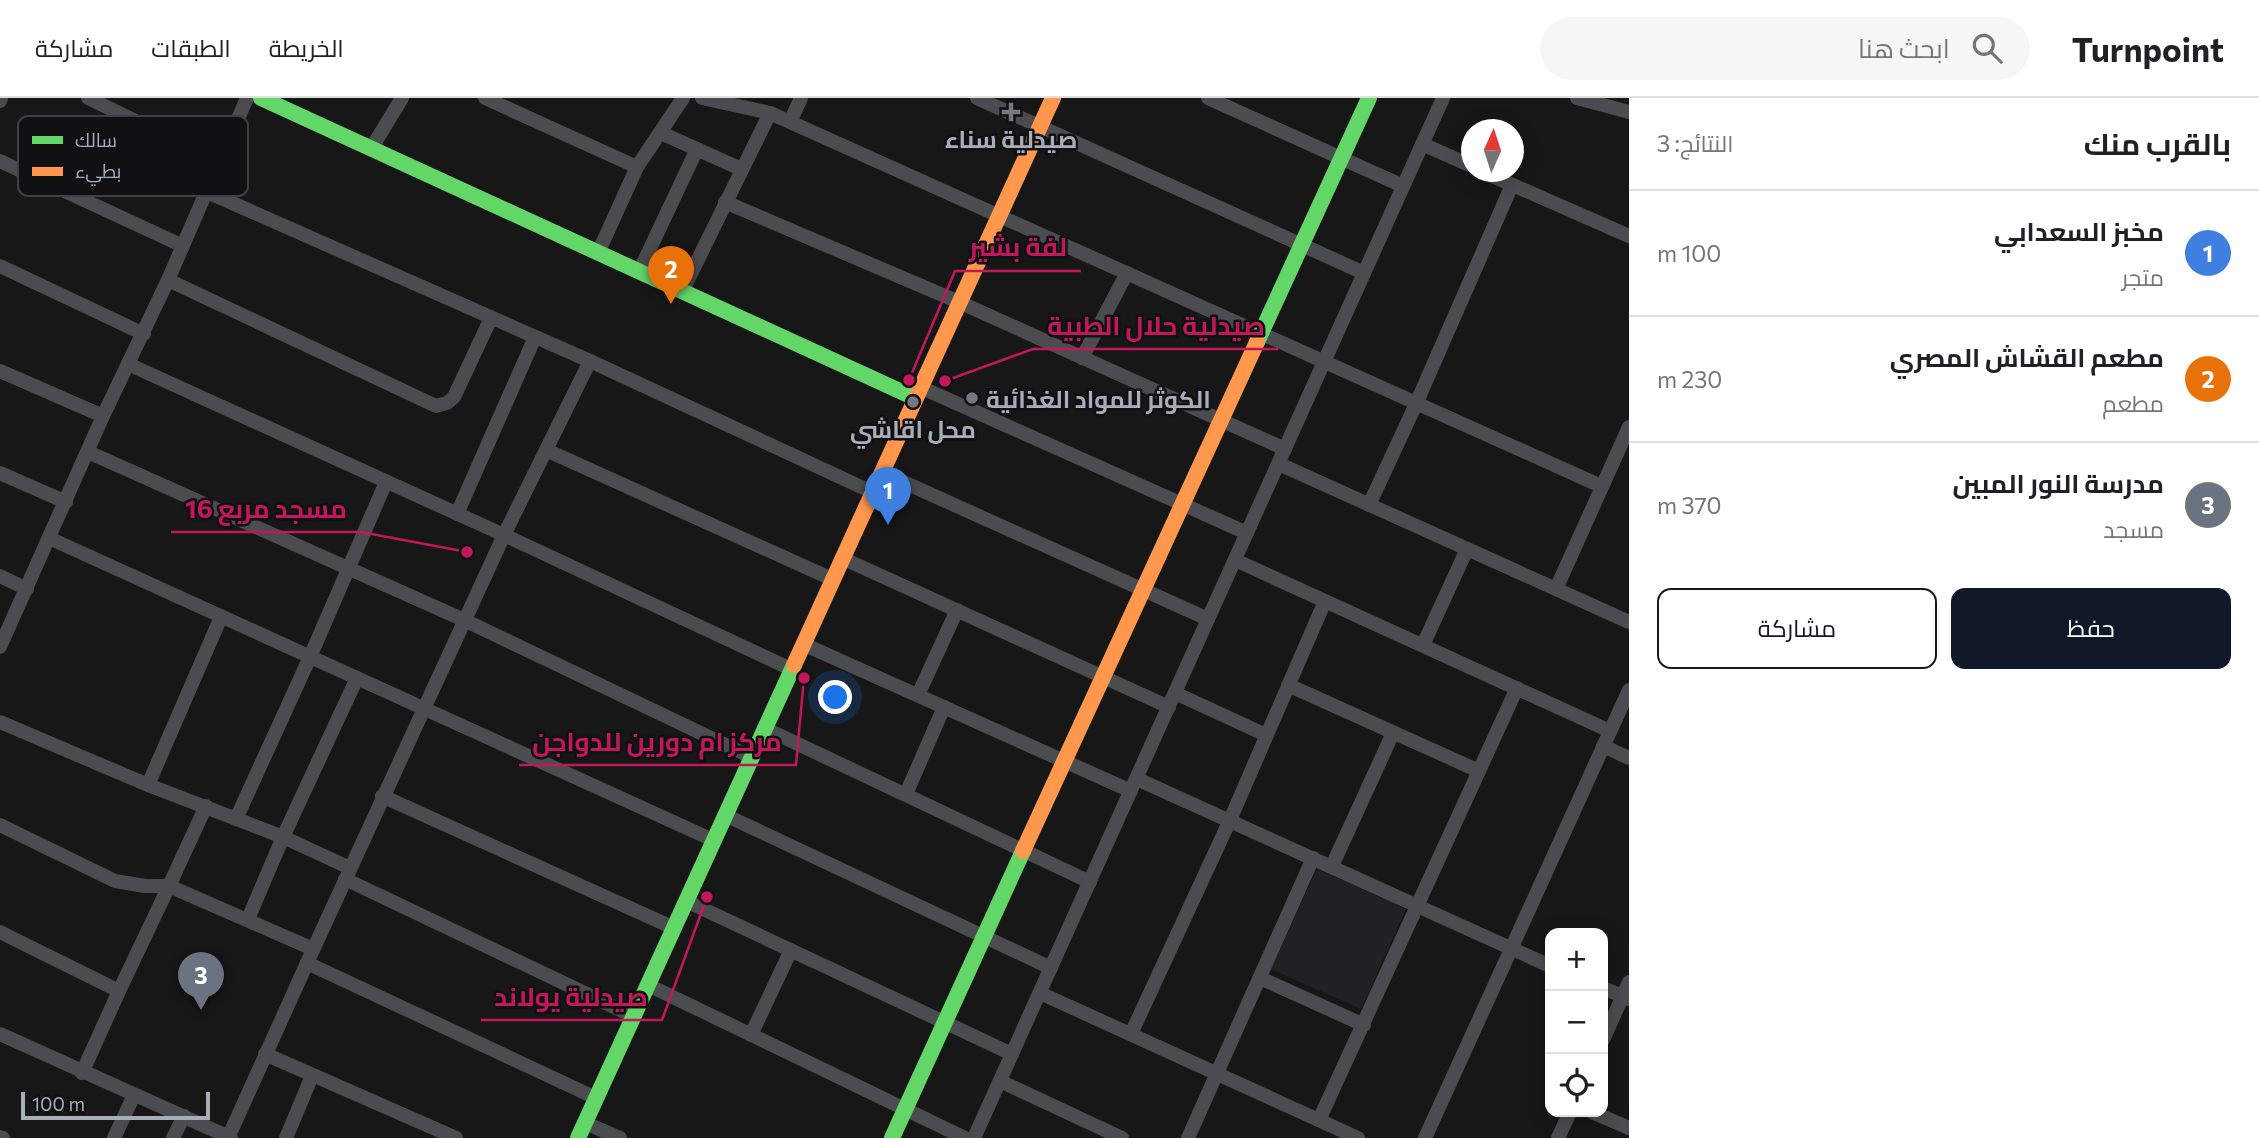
<!DOCTYPE html>
<html lang="ar">
<head>
<meta charset="utf-8">
<style>
	body { margin:0; font-family:Commissioner,Cairo,sans-serif; background:#f6f6f6; color:#202124; direction:rtl }
	.controls { position:absolute; right:21px; bottom:21px; display:grid; overflow:hidden; border-radius:14px; box-shadow:0 4px 18px #0003 }
	.controls button { width:63px; height:63px; display:grid; place-items:center; padding:0; border:0; border-bottom:2px solid #e0e0e0; background:#fff; color:#202124; font:35px sans-serif }
	.compass { position:absolute; left:1461px; top:21px; width:63px; height:63px; border-radius:50%; background:#fff; box-shadow:0 4px 18px #0003; rotate:3deg }
	.scale { position:absolute; left:21px; bottom:18px; width:189px; box-sizing:border-box; padding-left:7px; border:4px solid #a8adb8; border-top:0; font-size:19px; line-height:24px; white-space:nowrap; color:#a8adb8; -webkit-text-stroke:5px #111113; paint-order:stroke }
	.you { position:absolute; left:836px; top:600px; width:24px; height:24px; margin:-18px; border:5px solid #fff; border-radius:50%; background:#1a73e8; box-shadow:0 0 0 10px #1a73e833 }
	.badge { display:grid; place-items:center; width:46px; height:46px; border-radius:50%; background:#111827; color:#fff; font-size:23px; font-weight:700 }
	.pin { position:absolute; translate:-50% -58px; filter:drop-shadow(0 2px 4px #0008) }
	.pin::after { content:''; position:absolute; top:37px; width:24px; height:21px; background:inherit; clip-path:polygon(0 0,100% 0,50% 100%) }
	.list { margin:0; padding:0; list-style:none }
	h2 { display:flex; justify-content:space-between; align-items:center; height:91px; margin:0; padding:0 28px; font-size:30px }
	h2 small { font-size:23px; font-weight:400; color:#757577 }
	.list li { display:grid; grid-template-columns:46px 1fr auto; gap:21px; align-items:center; box-sizing:border-box; height:126px; padding:0 28px; border-top:2px solid #e0e0e0 }
	.list b { display:block; font-size:26px; white-space:nowrap }
	.list p { margin:0; font-size:23px; white-space:nowrap; color:#757577 }
	.list em { font-size:23px; font-style:normal; color:#757577 }
	.actions { display:flex; gap:14px; padding:21px 28px }
	.actions a { flex:1; padding:16px 0; border:2px solid #111827; border-radius:14px; text-align:center; font-size:24px; color:#111827 }
	.actions .main { background:#111827; color:#fff }
	.icon { flex:none; width:38px; height:38px; fill:none; stroke:currentColor; stroke-width:2; stroke-linecap:round; stroke-linejoin:round }
	.map { position:relative; flex:none; width:1629px; height:1040px; overflow:hidden; direction:ltr }
	header { display:flex; align-items:center; gap:42px; box-sizing:border-box; height:98px; padding:0 35px; background:#fff; border-bottom:2px solid #e0e0e0 }
	header strong { font-size:33px }
	nav { display:flex; gap:38px; margin-inline-start:auto; font-size:24px }
	.search { width:490px; height:63px; background:#f6f6f6; display:flex; align-items:center; gap:18px; box-sizing:border-box; padding:0 24px; border-radius:38px; color:#757577; font-size:26px }
	main { display:flex }
	aside { flex:1; background:#fff }
	.map>svg:first-child { display:block }
	.built { fill:#212123 }
	.lines { fill:none; stroke-linecap:round; stroke-linejoin:round }
	.street { stroke:#4b4c50; stroke-width:14 }
	.fast { stroke:#63d668; stroke-width:16 }
	.slow { stroke:#ff974d; stroke-width:16 }
	.poi-dot { fill:#757880; stroke:#111113; stroke-width:2.5 }
	.labels { text-anchor:middle; dominant-baseline:central; stroke-width:5; stroke-linejoin:round; paint-order:stroke }
	.poi-label { font-size:24px; font-weight:bold; fill:#a8adb8; stroke:#111113 }
	.key { fill:#111113; stroke:#3e4045; stroke-width:2 }
	.key-label { font-size:19px; fill:#a8adb8 }
	.leader { fill:none; stroke:#c2185b; stroke-width:2.5 }
	.callout-dot { fill:#c2185b; stroke:#111113; stroke-width:2.5 }
	.callout-label { font-size:26px; text-anchor:middle; font-weight:bold; fill:#c2185b; stroke:#111113; stroke-width:5; stroke-linejoin:round; paint-order:stroke }
</style>
</head>
<body>
<header>
<strong>Turnpoint</strong>
<div class="search"><svg class="icon" aria-label="search" viewBox="0 0 24 24"><circle cx="10" cy="10" r="6"/><path d="M15 15l6 6"/></svg>ابحث هنا</div>
<nav><a>الخريطة</a><a>الطبقات</a><a>مشاركة</a></nav>
</header>
<main>
<aside>
<h2>بالقرب منك<small>النتائج: 3</small></h2>
<ul class="list">
<li><span class="badge" style="background:#3f7fe0">1</span><div><b>مخبز السعدابي</b><p>متجر</p></div><em>100 m</em></li>
<li><span class="badge" style="background:#e8710a">2</span><div><b>مطعم القشاش المصري</b><p>مطعم</p></div><em>230 m</em></li>
<li><span class="badge" style="background:#6b7280">3</span><div><b>مدرسة النور المبين</b><p>مسجد</p></div><em>370 m</em></li>
</ul>
<div class="actions"><a class="main">حفظ</a><a>مشاركة</a></div>
</aside>
<div class="map">
<svg width="1629" height="1040" viewBox="0 0 1629 1040">
	<rect width="100%" height="100%" fill="#171717"/>
	<!-- built -->
	<polygon class="built" points="1317,771 1406,811 1361,911 1271,871"/>
	<g class="lines">
		<!-- street -->
		<g class="street">
			<polyline points="88,0 218,63"/>
			<polyline points="485,0 637,69"/>
			<polyline points="702,0 770,15 1601,388"/>
			<polyline points="977,0 1364,175"/>
			<polyline points="1208,0 1403,88"/>
			<polyline points="1577,0 1629,14"/>
			<polyline points="0,3 1,0"/>
			<polyline points="790,24 801,0"/>
			<polyline points="661,35 741,71"/>
			<polyline points="1422,46 1472,68"/>
			<polyline points="371,51 402,0"/>
			<polyline points="0,63 183,148"/>
			<polyline points="1483,74 1629,138"/>
			<polyline points="205,93 590,263 872,394"/>
			<polyline points="725,104 959,204 1285,351"/>
			<polyline points="598,155 637,69 683,0"/>
			<polyline points="0,168 144,236"/>
			<polyline points="639,174 697,51"/>
			<polyline points="168,182 436,308 447,305 454,299 491,220"/>
			<polyline points="682,194 770,15"/>
			<polyline points="1082,260 1127,175"/>
			<polyline points="128,266 504,437 791,571"/>
			<polyline points="0,273 103,318"/>
			<polyline points="920,289 1247,435"/>
			<polyline points="546,352 832,481"/>
			<polyline points="88,354 464,522 751,659"/>
			<polyline points="1279,366 1629,524"/>
			<polyline points="881,374 1208,521"/>
			<polyline points="0,375 66,404"/>
			<polyline points="1369,407 1416,306 1512,87"/>
			<polyline points="457,416 535,239"/>
			<polyline points="49,440 713,742"/>
			<polyline points="842,460 1169,609"/>
			<polyline points="1235,462 1610,633"/>
			<polyline points="0,478 27,491"/>
			<polyline points="1556,491 1629,329"/>
			<polyline points="803,546 1131,693"/>
			<polyline points="1423,547 1467,451"/>
			<polyline points="0,549 103,318 168,182 247,0"/>
			<polyline points="1288,587 1479,673"/>
			<polyline points="1175,595 1266,637"/>
			<polyline points="918,597 957,512"/>
			<polyline points="0,624 148,687 283,739 350,770"/>
			<polyline points="764,630 1090,784"/>
			<polyline points="1603,648 1629,660"/>
			<polyline points="1137,681 1550,868"/>
			<polyline points="148,687 221,519"/>
			<polyline points="906,696 944,609"/>
			<polyline points="382,698 674,830"/>
			<polyline points="206,708 169,788 313,851"/>
			<polyline points="725,717 1051,870"/>
			<polyline points="236,721 310,559 386,384"/>
			<polyline points="0,727 115,783 145,788 169,788 119,893"/>
			<polyline points="1332,768 1393,635"/>
			<polyline points="345,781 633,918"/>
			<polyline points="686,803 1012,956"/>
			<polyline points="248,821 283,739 357,580"/>
			<polyline points="0,834 119,893 82,975"/>
			<polyline points="307,865 504,437 590,263"/>
			<polyline points="1260,880 1364,927"/>
			<polyline points="648,887 965,1040"/>
			<polyline points="1603,890 1629,901"/>
			<polyline points="1040,895 1358,1040"/>
			<polyline points="0,936 231,1040"/>
			<polyline points="1131,936 1230,722 1325,503"/>
			<polyline points="751,937 791,852"/>
			<polyline points="1603,942 1629,884"/>
			<polyline points="265,956 456,1040"/>
			<polyline points="1000,983 1122,1040"/>
			<polyline points="1592,1014 1629,1030"/>
			<polyline points="1319,1022 1517,590"/>
			<polyline points="585,1025 620,1040"/>
			<polyline points="0,1039 3,1040"/>
			<polyline points="114,1040 134,997"/>
			<polyline points="173,1040 184,1018"/>
			<polyline points="228,1040 307,865 596,1000"/>
			<polyline points="286,1040 312,978"/>
			<polyline points="974,1040 1443,0"/>
			<polyline points="1188,1040 1313,760"/>
			<polyline points="1425,1040 1629,592"/>
			<polyline points="1558,1040 1570,1014"/>
		</g>
		<!-- fast -->
		<g class="fast">
			<polyline points="261,0 915,300"/>
			<polyline points="1257,244 1369,0"/>
			<polyline points="578,1040 794,567"/>
			<polyline points="892,1040 1023,753"/>
		</g>
		<!-- slow -->
		<g class="slow">
			<polyline points="794,567 1053,0"/>
			<polyline points="1023,753 1257,244"/>
		</g>
	</g>
	<!-- markers -->
	<g class="poi-dot">
		<path d="M1007.5 3.5h7v7h7v7h-7v7h-7v-7h-7v-7h7z"/>
		<circle cx="972" cy="300" r="7"/>
		<circle cx="913" cy="304" r="7"/>
	</g>
	<g class="labels">
		<!-- poi labels -->
		<g class="poi-label">
			<text x="1011" y="40">صيدلية سناء</text>
			<text x="986" y="300" text-anchor="start">الكوثر للمواد الغذائية</text>
			<text x="913" y="330">محل اقاشي</text>
		</g>
	</g>
	<!-- legend -->
	<rect x="18" y="18" width="230" height="80" rx="10" class="key"/>
	<rect x="32" y="38" width="31" height="8" fill="#63d668"/>
	<rect x="32" y="69" width="31" height="9" fill="#ff974d"/>
	<g class="key-label">
		<text x="75" y="49">سالك</text>
		<text x="75" y="80">بطيء</text>
	</g>
	<!-- callouts -->
	<path class="leader" d="M909 282L955 173H1081M945 283L1033 251H1278M467 454L361 434H171M804 580L796 667H519M707 799L662 922H481"/>
	<g class="callout-dot">
		<circle cx="909" cy="282" r="7"/>
		<circle cx="945" cy="283" r="7"/>
		<circle cx="467" cy="454" r="7"/>
		<circle cx="804" cy="580" r="7"/>
		<circle cx="707" cy="799" r="7"/>
	</g>
	<g class="callout-label">
		<text x="1018" y="158">لفة بشير</text>
		<text x="1156" y="237">صيدلية حلال الطبية</text>
		<text x="266" y="420">مسجد مربع 16</text>
		<text x="657" y="653">مركز ام دورين للدواجن</text>
		<text x="571" y="908">صيدلية يولاند</text>
	</g>
</svg>
<div class="controls">
<button>+</button>
<button>−</button>
<button><svg class="icon" aria-label="locate" viewBox="0 0 24 24"><circle cx="12" cy="12" r="6"/><path d="M12 2v4M12 18v4M2 12h4M18 12h4"/></svg></button>
</div>
<svg class="compass" viewBox="-18 -18 36 36"><path d="M0-13l5 13h-10z" fill="#e53935"/><path d="M0 13l5-13h-10z" fill="#757577"/></svg>
<div class="scale">100 m</div>
<div class="you"></div>
<div class="pin badge" style="left:888px;top:427px;background:#3f7fe0">1</div>
<div class="pin badge" style="left:671px;top:206px;background:#e8710a">2</div>
<div class="pin badge" style="left:201px;top:912px;background:#6b7280">3</div>
</div>
</main>
</body>
</html>
